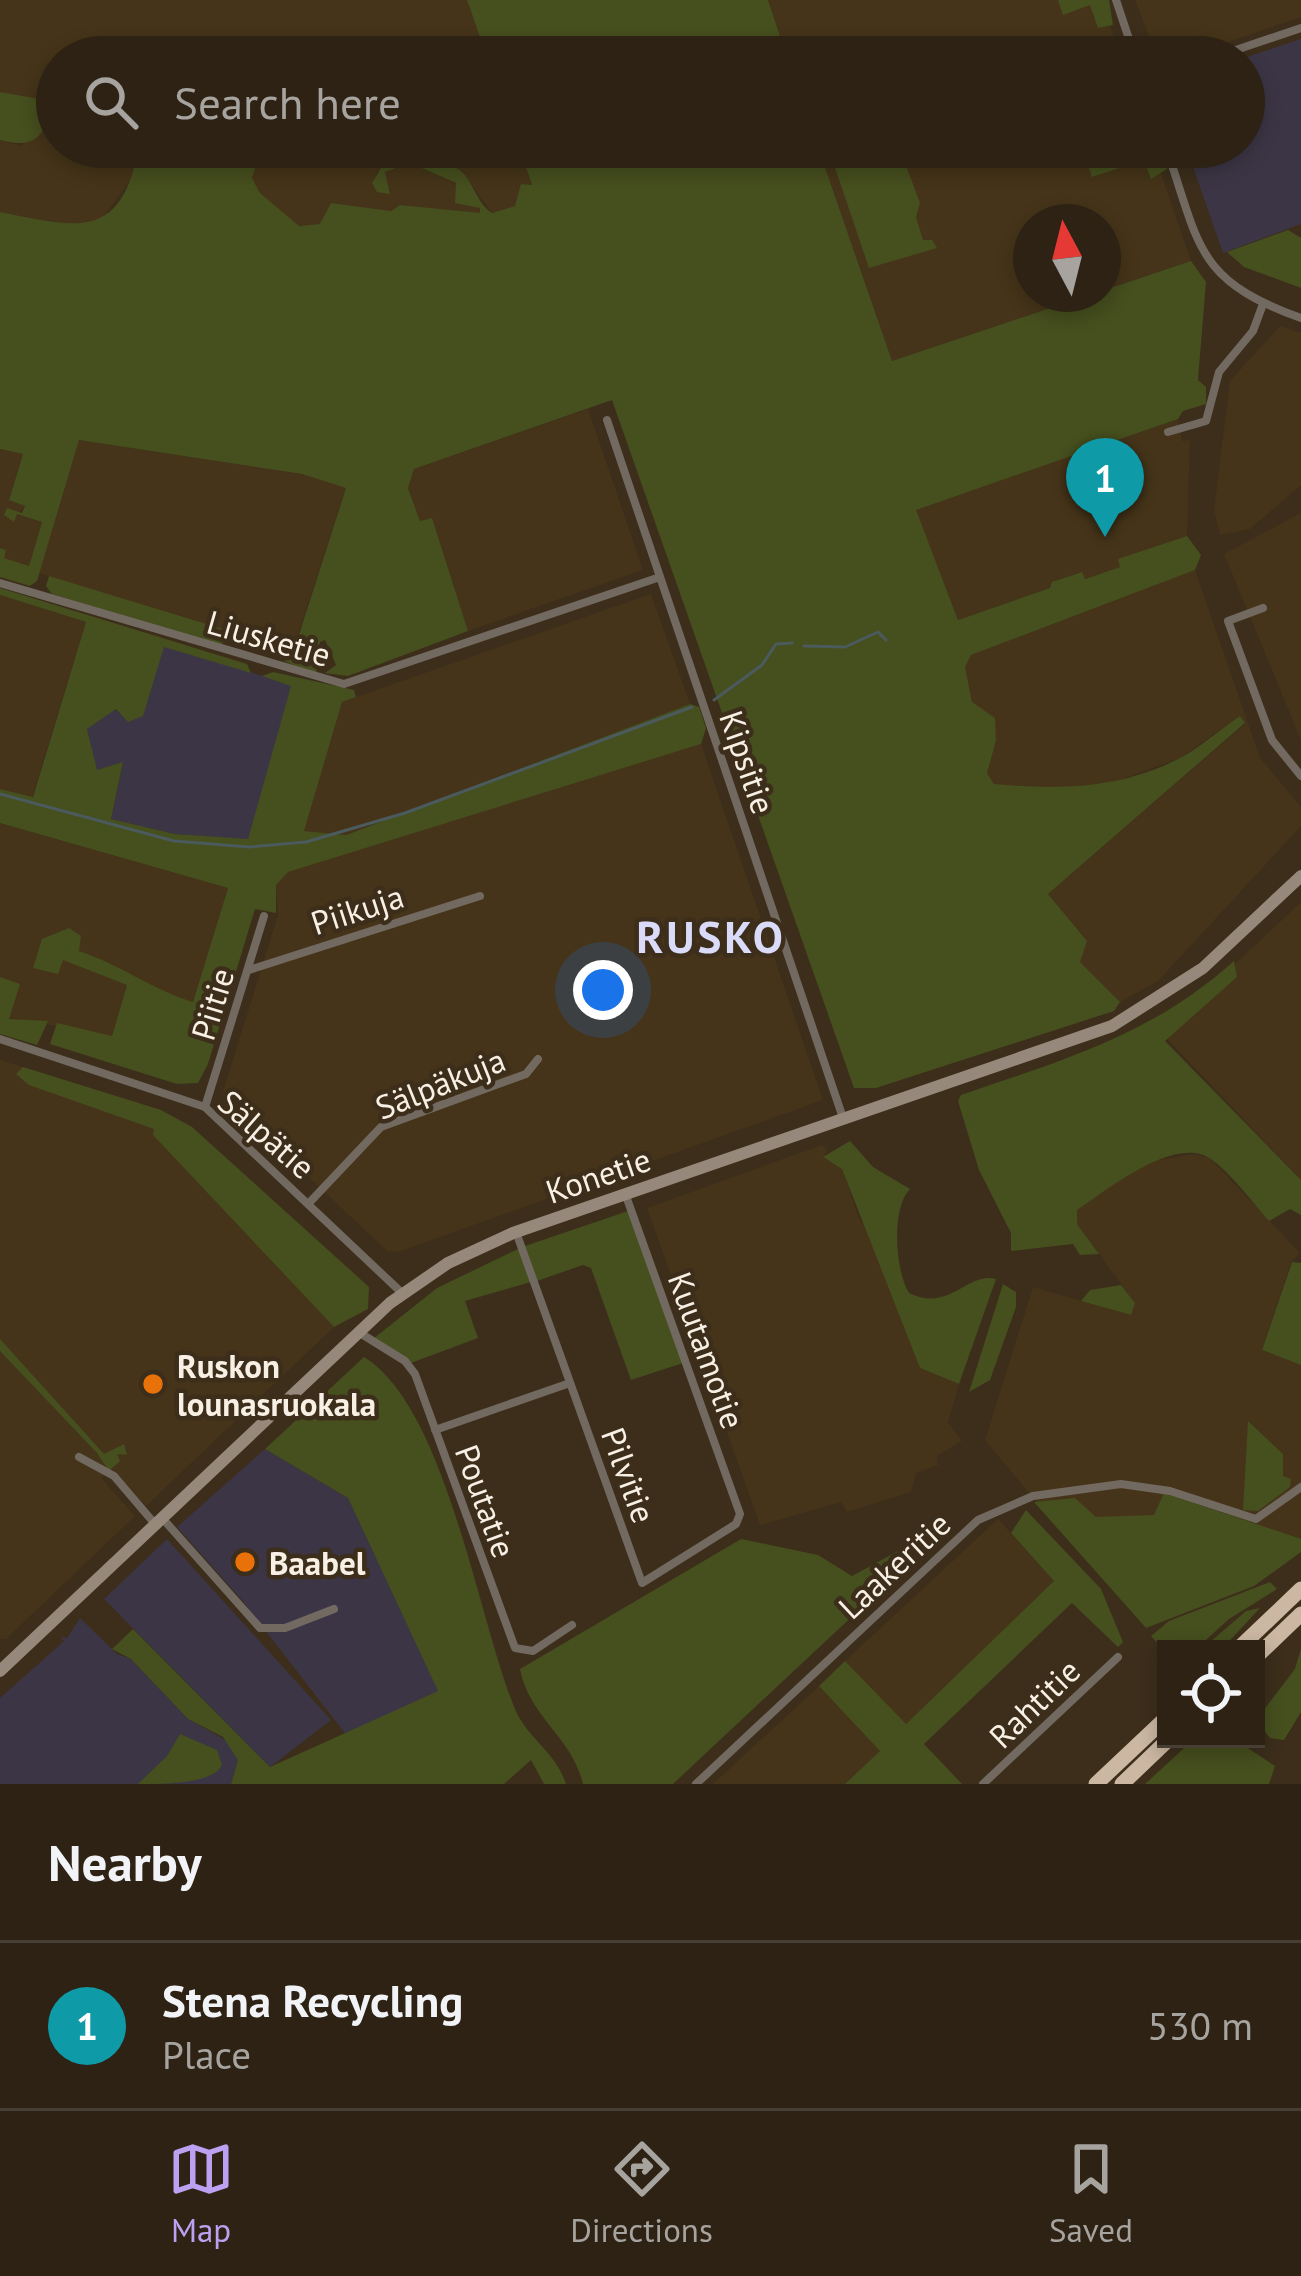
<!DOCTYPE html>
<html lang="en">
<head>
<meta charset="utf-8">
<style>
	body { margin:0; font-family:"PT Sans",sans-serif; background:#352a1d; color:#f1f3f6 }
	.controls { position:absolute; right:36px; bottom:36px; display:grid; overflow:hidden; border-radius:0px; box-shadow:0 6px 18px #0003 }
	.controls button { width:108px; height:108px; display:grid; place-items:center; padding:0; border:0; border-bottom:3px solid #483f34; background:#2d2214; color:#f1f3f6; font:60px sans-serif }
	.compass { position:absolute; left:1013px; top:204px; width:108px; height:108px; border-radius:50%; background:#2d2214; box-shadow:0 6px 18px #0003; rotate:353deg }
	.you { position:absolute; left:603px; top:990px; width:42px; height:42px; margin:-30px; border:9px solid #fff; border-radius:50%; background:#1a73e8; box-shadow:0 0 0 18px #1a73e833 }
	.badge { display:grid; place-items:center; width:78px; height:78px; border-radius:50%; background:#bca0f2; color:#fff; font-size:39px; font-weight:700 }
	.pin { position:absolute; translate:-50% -99px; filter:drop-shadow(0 3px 6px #0008) }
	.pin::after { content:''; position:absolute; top:63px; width:42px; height:36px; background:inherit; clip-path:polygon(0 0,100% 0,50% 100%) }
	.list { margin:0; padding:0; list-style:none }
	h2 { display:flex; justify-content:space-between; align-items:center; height:156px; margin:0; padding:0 48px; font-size:51px }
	h2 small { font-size:39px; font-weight:400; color:#a7a4a0 }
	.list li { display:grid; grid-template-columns:78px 1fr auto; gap:36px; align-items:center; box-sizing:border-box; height:168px; padding:0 48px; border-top:3px solid #483f34 }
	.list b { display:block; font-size:45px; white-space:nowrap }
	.list p { margin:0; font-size:39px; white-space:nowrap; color:#a7a4a0 }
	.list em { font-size:39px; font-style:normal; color:#a7a4a0 }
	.icon { flex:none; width:66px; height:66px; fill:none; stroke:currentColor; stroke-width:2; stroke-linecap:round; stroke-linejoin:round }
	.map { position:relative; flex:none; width:1301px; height:1784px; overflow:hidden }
	.search { position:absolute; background:#2d2214; box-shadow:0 6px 18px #0003; left:36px; right:36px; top:36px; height:132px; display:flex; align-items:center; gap:30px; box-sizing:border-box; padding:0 42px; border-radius:66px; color:#a7a4a0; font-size:45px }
	.sheet { height:324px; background:#2d2214 }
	nav { display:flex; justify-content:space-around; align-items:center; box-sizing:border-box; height:168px; border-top:3px solid #483f34; background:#2d2214; font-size:33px; color:#a7a4a0 }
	nav a { display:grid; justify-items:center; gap:6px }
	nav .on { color:#bca0f2 }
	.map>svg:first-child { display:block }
	.commercial { fill:#3c3545 }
	.built { fill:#453419 }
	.green { fill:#464f1e }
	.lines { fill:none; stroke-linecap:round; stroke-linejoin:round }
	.stream { stroke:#4b5a5c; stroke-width:3 }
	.street { stroke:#726a61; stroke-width:8 }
	.secondary { stroke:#96897b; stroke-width:12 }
	.highway { stroke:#cbb7a2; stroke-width:15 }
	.food-dot { fill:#e8710a; stroke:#3c2e1b; stroke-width:4.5 }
	.labels { text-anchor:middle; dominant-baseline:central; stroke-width:9; stroke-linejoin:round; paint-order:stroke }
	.street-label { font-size:33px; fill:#f8f0e4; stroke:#3c2e1b }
	.poi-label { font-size:33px; font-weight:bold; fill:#f8f0e4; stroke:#3c2e1b; text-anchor:start }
	.district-label { font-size:45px; font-weight:bold; letter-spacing:3px; fill:#d9dbf8; stroke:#3c2e1b }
</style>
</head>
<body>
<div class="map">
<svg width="1301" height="1784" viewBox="0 0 1301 1784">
	<rect width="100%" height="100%" fill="#3c2e1b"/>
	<!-- commercial -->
	<g class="commercial">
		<polygon points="1301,39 1301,224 1223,253 1186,147 1244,147 1244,58"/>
		<polygon points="164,646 292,685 248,840 175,834 111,819 123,763 96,771 87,728 111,710 120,711"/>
		<polygon points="265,1449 348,1498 439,1691 347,1736 241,1599 177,1527"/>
		<polygon points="167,1539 331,1720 270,1767 104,1599"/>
		<polygon points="80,1618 117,1654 131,1659 188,1719 229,1742 238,1760 231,1784 0,1784 0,1698 64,1641 60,1637 67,1638"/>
	</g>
	<!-- built -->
	<g class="built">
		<polygon points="0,0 467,0 487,57 57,57 57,147 139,147 133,177 101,220 81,228 42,224 0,212 0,140 22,146 56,103 0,92"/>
		<polygon points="768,0 1101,0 1121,57 787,57"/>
		<polygon points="1135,0 1301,0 1301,17 1184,57 1157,57"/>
		<polygon points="289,147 327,147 379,157 383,166 375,175 384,188 385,172 410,163 456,184 458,199 480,208 480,214 400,205 391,211 331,203 321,224 298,226 260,193 252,178 259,156 287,159"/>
		<polygon points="394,147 519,147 532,186 515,206 492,213 462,171"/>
		<polygon points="818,147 1152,147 1191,261 1103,290 1103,222 1031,222 1031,294 1092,294 892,361"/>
		<polygon points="1280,326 1301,333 1301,485 1250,529 1220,535 1214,510 1230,381"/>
		<polygon points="588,409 643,570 468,631 432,519 420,522 408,487 414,469"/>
		<polygon points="1178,419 1182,441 1190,440 1187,536 1119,559 1121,567 1084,579 1081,572 1053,582 1050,588 958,620 915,510"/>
		<polygon points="79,440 302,474 346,487 293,650 271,648 39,573"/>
		<polygon points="0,449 23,454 9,499 25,506 17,514 42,522 29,566 3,558 6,550 0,548"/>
		<polygon points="1301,513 1301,740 1224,554"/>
		<polygon points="1195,570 1260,758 1301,807 1301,826 1158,981 1120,1002 1080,962 1087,941 1048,894 1245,724 1240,716 1180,758 1114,782 1062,790 995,785 987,773 996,741 972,702 964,667 971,655"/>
		<polygon points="651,594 690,704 345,835 303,831 342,702"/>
		<polygon points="0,595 86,622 32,797 0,789"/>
		<polygon points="701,744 823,1100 398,1252 387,1251 222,1095 278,915 276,885 288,871"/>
		<polygon points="0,823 228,888 193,1002 127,985 112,1036 0,1016"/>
		<polygon points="1301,902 1301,1180 1157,1028 1198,999"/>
		<polygon points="0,1060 161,1110 154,1135 334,1327 146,1506 112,1469 101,1478 135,1516 6,1639 0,1639"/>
		<polygon points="822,1145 827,1150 824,1158 842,1168 858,1216 878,1250 920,1368 959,1384 948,1423 962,1441 937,1456 938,1465 916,1473 911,1492 847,1512 841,1502 760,1525 647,1208"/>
		<polygon points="1194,1154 1209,1157 1300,1253 1291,1262 1262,1350 1301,1365 1301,1541 1159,1517 1054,1523 985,1440 1033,1287 1130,1315 1135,1303 1077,1224 1076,1210 1147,1162"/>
		<polygon points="998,1519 1055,1581 905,1725 845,1661"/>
		<polygon points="819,1686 881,1751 845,1784 713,1784"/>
	</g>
	<!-- green -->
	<g class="green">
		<polygon points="467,0 768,0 787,57 487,57"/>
		<polygon points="1058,0 1109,0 1113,25 1098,28 1090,5 1063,15"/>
		<path d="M0 92 56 102C43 135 38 150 0 140Z"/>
		<path d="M139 147H289L288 159 259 156 252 178 260 193 299 226 320 224 331 203 391 211 400 205 480 213V208L455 203 456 183 410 163 385 172 390 194 377 192 372 183 382 166 379 157 327 147C371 147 419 144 458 169 473 178 475 202 492 213L515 206 521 184 532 185 519 147H818L892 361 1191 261 1206 282 1198 380 1206 387V404L1183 411 1178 419 916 510 958 620 1050 588 1052 582 1082 572 1085 579 1120 567 1118 559 1187 536 1201 555 1195 570 971 655 965 667 972 702 995 718 996 741 987 773 994 784C1059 790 1119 789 1178 759 1200 748 1220 729 1240 716L1245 723 1048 894 1087 941 1080 962 1120 1002 1114 1011 876 1088H854L612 400 414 469 408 488 420 521 432 518 468 631 348 676 325 673 336 665 325 640 320 642 316 675 284 661 288 649 294 650 346 488 302 474 79 440 37 581 30 586 0 577V548L6 550 4 558 29 566 42 522 17 514 14 522 4 515 7 508 22 513 25 506 9 500 23 454 0 449V212C76 227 121 243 139 147Z"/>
		<polygon points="828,147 899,147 920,203 916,217 923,240 932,240 937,248 869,268"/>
		<polygon points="1082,147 1160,147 1167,169 1151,179 1144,160 1092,177"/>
		<polygon points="1288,230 1301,238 1301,288 1244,267 1227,252"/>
		<polygon points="49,576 236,633 235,637 219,645 52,594 46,586"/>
		<path d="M0 588 247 664 251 673 164 647 143 716 128 722 116 709 87 729 97 770 123 762 111 819 175 834 248 839 291 686 262 676 273 672 354 690 356 697 342 702 304 831 346 835 690 704 699 707 706 728 701 744 288 872 276 885V913L255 909 208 1064 198 1083 177 1084 50 1044 57 1023 112 1036 127 985 63 960 58 974 33 968 42 939 69 928 81 936 79 951C121 965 151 989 193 1002L228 888 0 823V789L33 797 86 622 0 595Z"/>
		<path d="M1234 961 1237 977 1165 1041 1301 1180V1215L1290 1209 1269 1221C1251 1201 1232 1174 1211 1159 1175 1134 1106 1191 1077 1210V1224L1099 1254 1080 1255 1073 1244 1011 1251V1233L979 1170 958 1101 961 1095C1065 1059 1150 1036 1234 961Z"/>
		<polygon points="0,977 20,984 9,1019 48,1021 37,1045 0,1034"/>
		<polygon points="23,1067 161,1110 192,1127 369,1287 368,1309 334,1327 153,1135 154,1129 29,1085 16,1074"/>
		<path d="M850 1141 873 1167 910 1189C891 1208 895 1270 909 1293 950 1313 967 1271 996 1279L959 1384 920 1368 842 1169 823 1157Z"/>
		<polygon points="628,1211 683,1363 631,1380 591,1268 583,1265 537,1281 525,1246"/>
		<polygon points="518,1249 531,1282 465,1301 478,1338 411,1363 373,1339 437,1288"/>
		<polygon points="1292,1262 1301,1263 1301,1365 1262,1350"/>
		<polygon points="1003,1284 1016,1292 1016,1307 990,1380 969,1392"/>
		<polygon points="1121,1285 1135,1303 1131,1315 1081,1301 1090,1290"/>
		<polygon points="0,1339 104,1454 124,1444 127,1455 117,1454 120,1461 109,1471 97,1453 0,1351"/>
		<path d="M364 1357C446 1407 478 1620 515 1709 527 1738 556 1752 566 1784H544L531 1760 504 1784H231L238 1760 223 1737 188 1719 131 1659 112 1649 133 1629 270 1767 438 1691 348 1498 265 1449Z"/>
		<polygon points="1248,1421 1283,1454 1283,1476 1291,1479 1290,1487 1258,1511 1243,1510"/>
		<polygon points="1164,1493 1301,1539 1301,1552 1254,1586 1146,1628 1034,1502 1075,1498 1096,1517 1154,1515"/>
		<polygon points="1026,1510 1101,1589 1123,1642 1118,1647 1072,1603 924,1744 962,1784 845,1784 880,1751 819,1686 845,1661 906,1724 1054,1581 1011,1533"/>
		<path d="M741 1539 818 1555 852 1576 900 1550 907 1553 906 1566 673 1784H583C572 1737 529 1717 520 1669Z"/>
		<polygon points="1270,1582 1277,1589 1229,1619 1196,1649 1166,1652 1151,1636 1169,1621"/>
		<polygon points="1260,1608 1222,1649 1202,1649 1246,1611"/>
		<polygon points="1301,1649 1301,1712 1284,1740 1270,1738 1256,1720 1295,1669"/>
		<path d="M180 1734 217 1750 222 1765C213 1784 165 1784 138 1784L167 1756Z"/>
		<polygon points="1194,1739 1234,1739 1275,1766 1269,1784 1145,1784"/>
	</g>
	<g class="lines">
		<!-- stream -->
		<g class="stream">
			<polyline points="804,646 845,647 878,632 886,640"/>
			<polyline points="714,700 762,665 776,644 792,643"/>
			<polyline points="0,794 174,841 249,847 306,842 405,813 692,707"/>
		</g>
		<!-- street -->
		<g class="street">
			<polyline points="1116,0 1135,57"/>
			<polyline points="1215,57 1301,28"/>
			<path d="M1166 147C1200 246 1195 280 1301 318"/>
			<polyline points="607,420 843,1118"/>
			<polyline points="1168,432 1206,421 1219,372 1253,331 1263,304"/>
			<polyline points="0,583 344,684 660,577"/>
			<polyline points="1263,608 1228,621 1272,740 1301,776"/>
			<polyline points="249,970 480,896"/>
			<polyline points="0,1039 205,1107 402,1293"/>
			<polyline points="205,1107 264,916"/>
			<polyline points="309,1203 381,1127 526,1074 538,1059"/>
			<polyline points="516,1232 642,1583 736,1524 740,1514 626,1196"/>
			<polyline points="360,1333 405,1361 415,1374 515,1648 533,1651 572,1625"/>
			<polyline points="435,1430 570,1383"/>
			<polyline points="79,1457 114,1476 155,1524"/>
			<polyline points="163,1519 260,1628 285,1628 334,1609"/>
			<polyline points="696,1784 978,1520 1033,1496 1121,1484 1170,1491 1256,1519 1301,1487"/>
			<polyline points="983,1784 1118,1657"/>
		</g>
		<!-- secondary -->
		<polyline class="secondary" points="0,1671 390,1303 448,1263 513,1233 1112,1026 1203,968 1301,876"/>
		<!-- highway -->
		<g class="highway">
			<polyline points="1238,1649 1301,1589"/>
			<polyline points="1256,1657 1301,1614"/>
			<polyline points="1096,1784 1166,1718"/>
			<polyline points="1122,1784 1169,1739"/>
		</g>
	</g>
	<!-- markers -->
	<g class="food-dot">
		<circle cx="153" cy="1384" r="12"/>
		<circle cx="245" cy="1562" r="12"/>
	</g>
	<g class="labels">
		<!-- street labels -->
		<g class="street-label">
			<text transform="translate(269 638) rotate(16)">Liusketie</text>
			<text transform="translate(748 762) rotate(71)">Kipsitie</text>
			<text transform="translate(357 909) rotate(-18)">Piikuja</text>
			<text transform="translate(212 1004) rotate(-73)">Piitie</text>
			<text transform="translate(440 1083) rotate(-22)">Sälpäkuja</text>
			<text transform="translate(267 1134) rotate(41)">Sälpätie</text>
			<text transform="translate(598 1175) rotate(-19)">Konetie</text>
			<text transform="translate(707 1350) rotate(70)">Kuutamotie</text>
			<text transform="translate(629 1475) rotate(70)">Pilvitie</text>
			<text transform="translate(486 1501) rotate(70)">Poutatie</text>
			<text transform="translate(894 1565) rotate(-43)">Laakeritie</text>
			<text transform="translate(1034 1703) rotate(-44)">Rahtitie</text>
		</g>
		<!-- poi labels -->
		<g class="poi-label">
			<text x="177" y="1365">Ruskon<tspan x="177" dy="38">lounasruokala</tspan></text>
			<text x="269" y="1562">Baabel</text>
		</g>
		<!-- district labels -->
		<g class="district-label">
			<text x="711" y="936">RUSKO</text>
		</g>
	</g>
</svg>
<div class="controls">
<button><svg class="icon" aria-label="locate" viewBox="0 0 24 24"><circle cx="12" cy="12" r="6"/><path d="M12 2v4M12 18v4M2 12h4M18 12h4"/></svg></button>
</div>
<svg class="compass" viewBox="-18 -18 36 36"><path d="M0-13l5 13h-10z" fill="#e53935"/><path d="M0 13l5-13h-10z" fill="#a7a4a0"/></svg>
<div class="you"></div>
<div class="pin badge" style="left:1105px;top:537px;background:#0f9aa8">1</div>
<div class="search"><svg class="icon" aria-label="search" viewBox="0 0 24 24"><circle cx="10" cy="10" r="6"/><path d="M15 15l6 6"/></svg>Search here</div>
</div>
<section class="sheet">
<h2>Nearby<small></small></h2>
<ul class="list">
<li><span class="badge" style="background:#0f9aa8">1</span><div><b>Stena Recycling</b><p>Place</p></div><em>530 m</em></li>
</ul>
</section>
<nav>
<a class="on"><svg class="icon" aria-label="map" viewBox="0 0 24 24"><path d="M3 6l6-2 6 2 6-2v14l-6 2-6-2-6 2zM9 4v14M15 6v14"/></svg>Map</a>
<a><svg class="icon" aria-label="directions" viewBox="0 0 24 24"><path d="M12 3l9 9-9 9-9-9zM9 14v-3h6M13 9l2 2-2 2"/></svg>Directions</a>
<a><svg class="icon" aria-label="saved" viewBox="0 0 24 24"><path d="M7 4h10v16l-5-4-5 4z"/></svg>Saved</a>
</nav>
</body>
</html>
